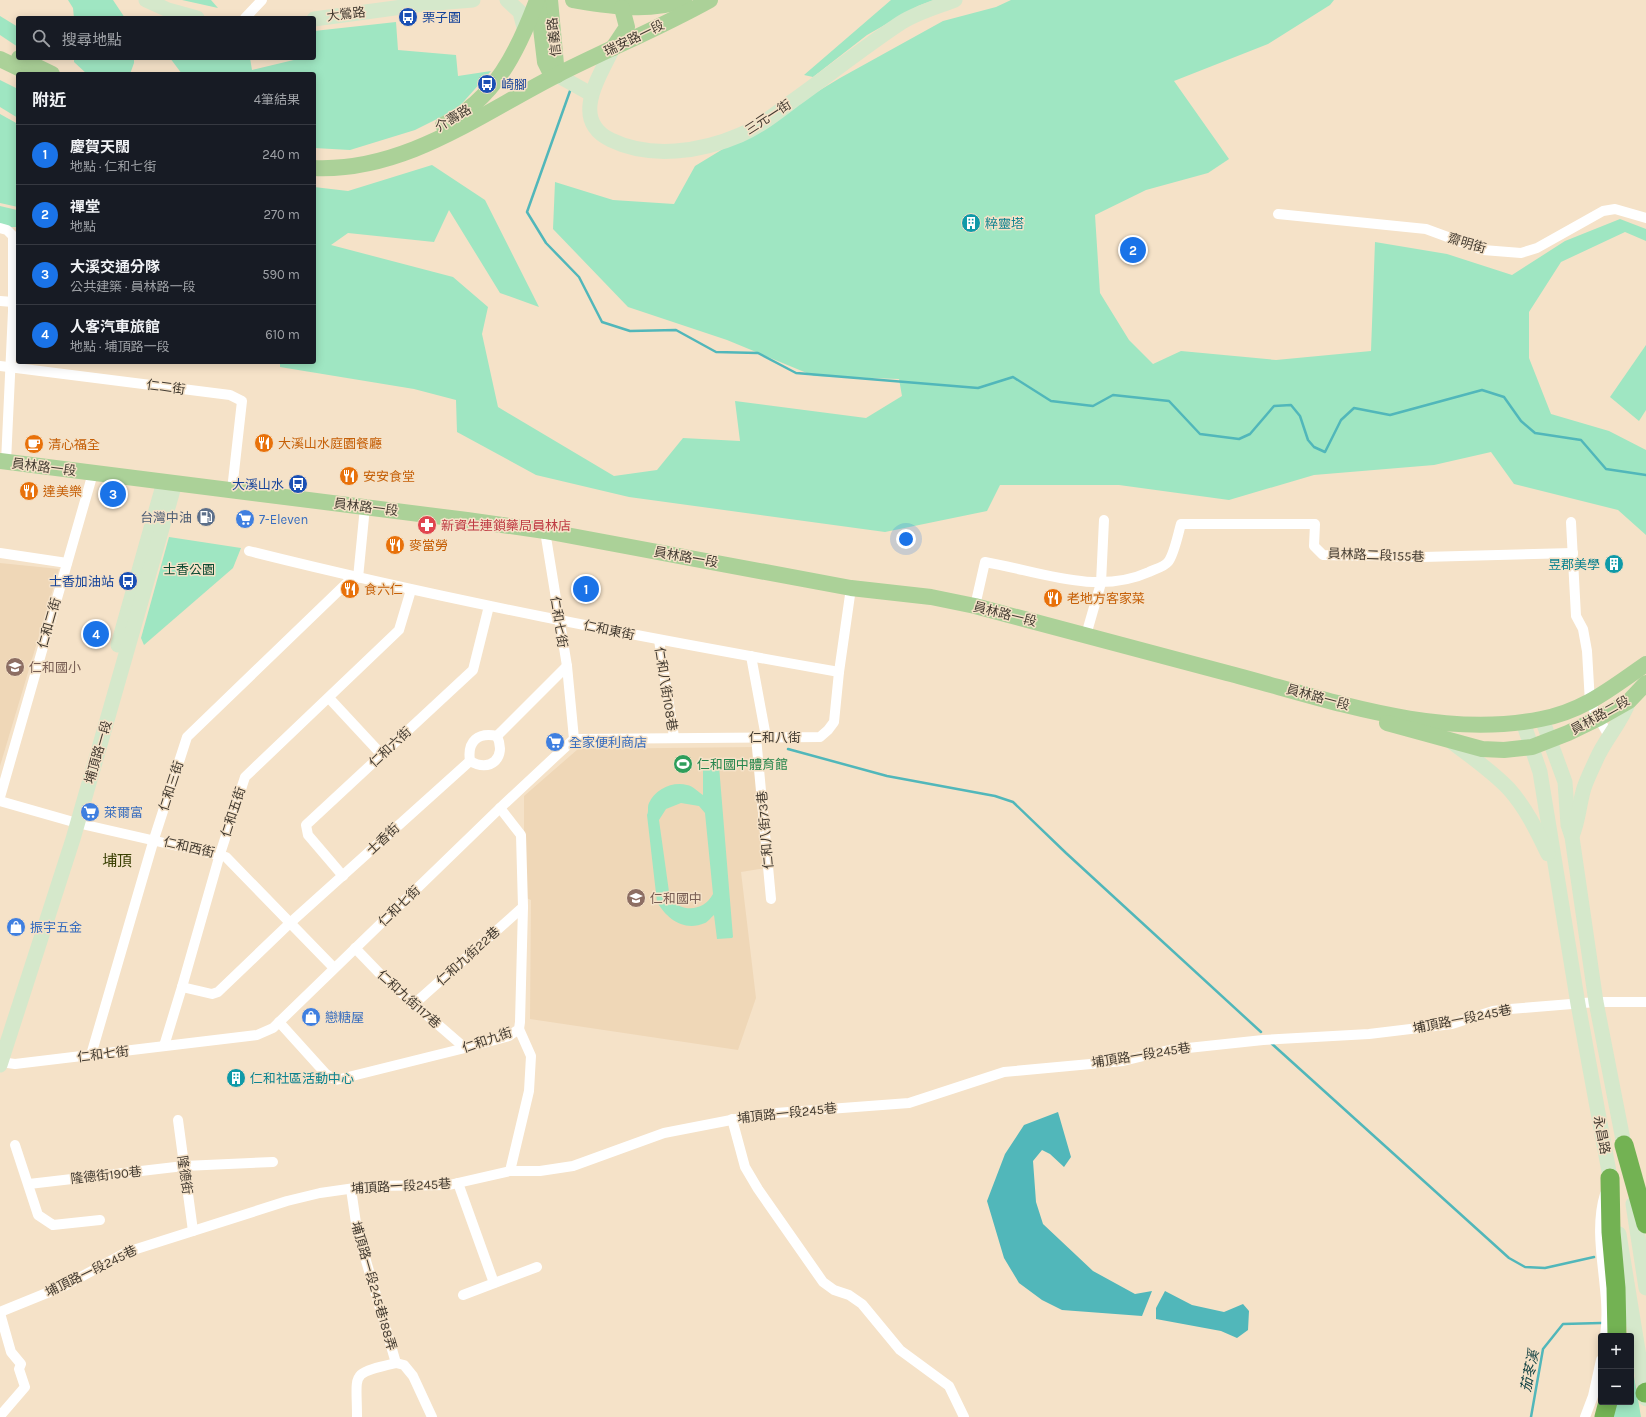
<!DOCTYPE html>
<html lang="zh-TW">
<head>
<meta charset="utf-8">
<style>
	body { margin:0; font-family:Karla,"Noto Sans TC",sans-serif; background:#242831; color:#f1f3f6 }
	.controls { position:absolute; right:12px; bottom:12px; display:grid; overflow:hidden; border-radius:4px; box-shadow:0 2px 10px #0003 }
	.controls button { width:36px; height:36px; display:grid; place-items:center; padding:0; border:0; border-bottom:1px solid #363941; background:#171b24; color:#f1f3f6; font:20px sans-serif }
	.you { position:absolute; left:906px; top:539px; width:14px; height:14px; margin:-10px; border:3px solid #fff; border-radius:50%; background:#1a73e8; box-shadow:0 0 0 6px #1a73e833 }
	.badge { display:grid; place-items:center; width:26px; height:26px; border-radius:50%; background:#1a73e8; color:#fff; font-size:13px; font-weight:700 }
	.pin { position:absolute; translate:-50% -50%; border:2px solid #fff; box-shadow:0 1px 4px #0006 }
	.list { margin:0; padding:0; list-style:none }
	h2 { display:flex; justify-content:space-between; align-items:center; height:52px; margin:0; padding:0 16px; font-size:17px }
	h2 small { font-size:13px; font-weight:400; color:#9ea1a6 }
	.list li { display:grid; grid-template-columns:26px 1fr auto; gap:12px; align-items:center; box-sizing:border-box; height:60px; padding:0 16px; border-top:1px solid #363941 }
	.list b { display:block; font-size:15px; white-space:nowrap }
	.list p { margin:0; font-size:13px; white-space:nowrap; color:#9ea1a6 }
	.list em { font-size:13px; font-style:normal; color:#9ea1a6 }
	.icon { flex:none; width:22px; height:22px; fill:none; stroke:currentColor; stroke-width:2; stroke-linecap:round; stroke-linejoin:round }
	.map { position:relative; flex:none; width:1646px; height:1417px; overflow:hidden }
	.search { position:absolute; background:#171b24; box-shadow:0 2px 10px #0003; left:16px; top:16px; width:300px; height:44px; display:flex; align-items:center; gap:10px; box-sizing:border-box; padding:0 14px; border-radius:4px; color:#9ea1a6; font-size:15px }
	.panel { position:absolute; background:#171b24; box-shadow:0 2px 10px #0003; left:16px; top:72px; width:300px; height:292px; border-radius:4px }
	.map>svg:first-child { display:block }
	.built { fill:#efd7b7 }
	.green { fill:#9fe6c2; fill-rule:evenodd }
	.water { fill:#51b7ba }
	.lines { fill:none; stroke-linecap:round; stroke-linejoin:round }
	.stream { stroke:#51b7ba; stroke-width:2.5 }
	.street { stroke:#fff; stroke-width:10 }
	.secondary { stroke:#d5e8cb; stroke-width:15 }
	.primary { stroke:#abd198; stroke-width:16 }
	.highway { stroke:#73b253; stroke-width:19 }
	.labels { text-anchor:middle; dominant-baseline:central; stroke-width:3; stroke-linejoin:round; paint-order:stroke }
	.street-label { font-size:13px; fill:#433b31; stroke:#f5e2c8 }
	.transit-label { font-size:13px; fill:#164399; stroke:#f5e2c8; text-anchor:start }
	.culture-label { font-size:13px; fill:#0d838f; stroke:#f5e2c8; text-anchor:start }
	.food-label { font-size:13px; fill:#c56008; stroke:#f5e2c8; text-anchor:start }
	.service-label { font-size:13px; fill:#4e5e75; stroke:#f5e2c8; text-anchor:end }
	.shop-label { font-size:13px; fill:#366cbe; stroke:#f5e2c8; text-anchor:start }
	.health-label { font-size:13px; fill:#be3a42; stroke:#f5e2c8; text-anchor:start }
	.park-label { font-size:13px; fill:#0c4b33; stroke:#f5e2c8 }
	.education-label { font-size:13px; fill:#785e54; stroke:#f5e2c8; text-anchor:start }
	.leisure-label { font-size:13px; fill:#27864d; stroke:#f5e2c8; text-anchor:start }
	.water-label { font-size:14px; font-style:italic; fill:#134243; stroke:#f5e2c8 }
	.quarter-label { font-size:15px; fill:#383e00; stroke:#f5e2c8 }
</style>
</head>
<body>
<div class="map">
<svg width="1646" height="1417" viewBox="0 0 1646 1417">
	<rect width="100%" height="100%" fill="#f5e2c8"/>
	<!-- built -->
	<g class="built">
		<polygon points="0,563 59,569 0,766"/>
		<polygon points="756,747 766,868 741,872 756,998 738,1050 530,1019 531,900 524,897 524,796 578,749"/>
	</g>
	<!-- green -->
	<g class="green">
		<polygon points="68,0 113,0 125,18 74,18 73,8"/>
		<polygon points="182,0 211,0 218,8"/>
		<polygon points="891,0 934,0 918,6 867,35 813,77 804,75"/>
		<polygon points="1011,0 1334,0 1330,5 1268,44 1174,81 1229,159 1208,173 1146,190 1095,215 1100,293 1129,340 1153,364 1181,351 1276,360 1371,351 1375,242 1447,254 1512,275 1565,241 1620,219 1646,229 1646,241 1625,232 1561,262 1529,312 1529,358 1551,414 1609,431 1646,450 1646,535 1618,510 1514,484 1491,452 1434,465 1314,475 1229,500 1119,485 1000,485 987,511 885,532 629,497 536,475 457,432 456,400 414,389 280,367 280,362 314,362 314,187 348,191 432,165 485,200 539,307 500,293 449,210 434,242 348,233 331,245 453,277 488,307 482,334 498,407 614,476 657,470 683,438 740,441 735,401 866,418 902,396 899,379 814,376 727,340 628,307 553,229 555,182 613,200 674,204 695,166 840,78 943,21 996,7"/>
		<polygon points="0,16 18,27 18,47 0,35"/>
		<polygon points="396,22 398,50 456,55 458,76 491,71 457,109 415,130 350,150 314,148 314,74 182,74 170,58 250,58 252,70 302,58 314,58 314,31"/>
		<polygon points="74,58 134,58 134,63 130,74 87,74 74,62"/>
		<polygon points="0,80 18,89 18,118 0,107"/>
		<polygon points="0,114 18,124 18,207 0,203"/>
		<polygon points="0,206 17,210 16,227 0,227"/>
		<polygon points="1646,345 1646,410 1639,421 1610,397"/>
		<polygon points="169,537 241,548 233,568 144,645 141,638"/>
		<path d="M719 766 733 937 732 938 717 939 714 915C711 917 708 922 705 923 684 932 667 919 657 902L647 815C649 811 647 807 649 803 655 789 673 781 687 785 693 786 698 792 703 795V767ZM681 803 699 806 705 813 713 894C704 911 683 913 670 899L659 820 666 809Z"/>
		<polygon points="1631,1358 1641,1417 1613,1417 1616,1402 1631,1402"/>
	</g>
	<!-- water -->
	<g class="water">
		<polygon points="1058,1112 1071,1157 1064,1167 1050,1154 1042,1150 1033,1161 1036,1202 1043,1224 1093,1271 1135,1294 1152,1291 1142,1316 1062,1310 1042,1300 1019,1283 1004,1258 987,1201 1005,1154 1024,1125"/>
		<polygon points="1165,1291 1192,1305 1224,1312 1243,1304 1249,1311 1248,1330 1237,1338 1221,1331 1156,1319 1156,1308"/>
	</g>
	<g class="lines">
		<!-- stream -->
		<g class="stream">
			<polyline points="570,91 527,212 546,243 579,277 602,322 630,331 676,330 716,352 758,353 796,373 978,388 1013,377 1051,401 1093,406 1113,395 1169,401 1200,434 1239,439 1250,434 1274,406 1291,405 1300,416 1308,440 1314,447 1325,452 1341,420 1354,408 1390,415 1482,390 1504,397 1521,421 1535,433 1581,440 1606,469 1646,475"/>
			<polyline points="788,749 887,776 995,796 1013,802 1066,853 1261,1032"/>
			<polyline points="1271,1043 1509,1258 1525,1267 1545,1268 1594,1257"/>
			<polyline points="1531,1417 1543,1349 1563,1324 1601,1323"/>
		</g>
		<!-- street -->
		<g class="street">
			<polyline points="245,18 262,0"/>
			<polyline points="1278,214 1426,229 1483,250 1521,253 1537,248 1603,211 1615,209 1646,218"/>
			<polyline points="0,228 7,230 13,236 13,311 6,462"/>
			<polyline points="0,301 13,302"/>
			<polyline points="0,366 230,395 242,401 232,490"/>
			<polyline points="1571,522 1576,616 1583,629 1587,651 1590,703 1609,736"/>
			<path d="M249 551C444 600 641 637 839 672"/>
			<polyline points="0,553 67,563"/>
			<polyline points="358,578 365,507"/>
			<path d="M975 606 985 562C1038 571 1096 596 1149 572 1155 569 1164 567 1168 562 1174 555 1178 534 1181 524H1315L1314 546 1323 555 1423 557 1573 553"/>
			<polyline points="1086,635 1101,583 1104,520"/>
			<polyline points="659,640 674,737"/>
			<polyline points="751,656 766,737"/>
			<polyline points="329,698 382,755"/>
			<polyline points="497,736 567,666"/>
			<polyline points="756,737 771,899"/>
			<polyline points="574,739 820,737 828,730 834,722 839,672 851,588"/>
			<path d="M470 761C490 773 507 758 497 736"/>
			<path d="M470 761C467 741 478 732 497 736"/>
			<polyline points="0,797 93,473"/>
			<polyline points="0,801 77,823 226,857 334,968"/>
			<polyline points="343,876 308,835 306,825 473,670 489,606"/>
			<polyline points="355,948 383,977 465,1048"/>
			<polyline points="182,987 212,994 218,992 290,923 470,761"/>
			<polyline points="413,1005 523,907"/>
			<polyline points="279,1022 326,1074 336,1080 465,1048 509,1036 519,1029 520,1022 523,907 521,835 500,808"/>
			<polyline points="164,1046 182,987 220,854 245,777 399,630 411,590"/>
			<polyline points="91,1055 154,839 187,737 353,577"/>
			<polyline points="0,1062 15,1064 257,1035 273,1028 500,808 574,739 567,666 545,531"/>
			<polyline points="732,1119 745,1167 758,1189 823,1282 834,1290 849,1295 862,1304 900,1350 949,1386 964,1417"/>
			<polyline points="178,1120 193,1231"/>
			<polyline points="15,1145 38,1215 53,1225 100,1220"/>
			<polyline points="510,1171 529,1091 531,1056 519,1029"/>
			<polyline points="458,1183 494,1283"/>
			<polyline points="29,1184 184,1166 273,1162"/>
			<polyline points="351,1189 357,1230 396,1363 404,1365 413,1376 432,1417"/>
			<polyline points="463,1295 537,1267"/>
			<polyline points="0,1312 64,1286 127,1252 287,1201 320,1193 369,1186 449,1185 510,1171 540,1171 573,1166 664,1133 762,1114 909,1103 1004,1072 1123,1061 1169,1050 1263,1040 1369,1034 1452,1024 1493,1011 1510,1009 1596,1002 1646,1002"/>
			<polyline points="0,1313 11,1352 21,1364 19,1369 25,1387 0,1416"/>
			<path d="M1605 1336C1612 1289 1591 1239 1605 1194"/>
			<path d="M357 1417C357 1372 349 1374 396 1363"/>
			<polyline points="1585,1417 1593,1396 1601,1360"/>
		</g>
		<!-- secondary -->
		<g class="secondary">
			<polyline points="146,0 168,10 197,18"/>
			<polyline points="507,0 520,12 525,31"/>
			<polyline points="314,19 424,4 473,0"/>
			<path d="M613 48C600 76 569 120 611 140 650 159 701 152 740 135 759 127 777 113 794 100 829 75 863 48 899 24 915 13 937 7 955 0"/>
			<polyline points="557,75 591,94"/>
			<polyline points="118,645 164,482"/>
			<polyline points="1542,719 1565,782 1568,825 1572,837 1596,1002 1626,1155"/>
			<polyline points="1523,722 1540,772 1578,1004 1612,1188"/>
			<path d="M1452 742C1471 757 1492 771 1509 789 1526 808 1537 831 1548 854"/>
			<path d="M1572 836C1579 820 1579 804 1584 788 1587 779 1592 769 1596 760 1605 739 1622 722 1629 701"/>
			<polyline points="0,1065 73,839 175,483"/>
			<polyline points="1633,1204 1646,1288"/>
			<polyline points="1619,1234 1646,1399"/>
		</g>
		<!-- primary -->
		<g class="primary">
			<polyline points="550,0 557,75"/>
			<path d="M573 0C610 6 648 13 684 0"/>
			<polyline points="538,3 545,62 550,72 557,75"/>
			<polyline points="613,48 627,27 622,8"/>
			<polyline points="19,58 52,74"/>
			<polyline points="0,59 29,73"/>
			<path d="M443 125C495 99 518 51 537 0"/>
			<path d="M314 168C405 172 480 114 557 75 608 49 660 28 710 0"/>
			<path d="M0 461 467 520 545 531 851 588 931 597 975 606C1059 628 1143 650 1227 673 1327 699 1437 740 1541 719 1584 711 1611 688 1646 664"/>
			<polyline points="1387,723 1482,749 1504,750 1532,747 1568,733 1599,718 1629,701 1646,683"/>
		</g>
		<!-- highway -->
		<g class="highway">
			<polyline points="1624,1145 1646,1224"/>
			<polyline points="1610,1178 1611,1232 1616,1288 1617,1336"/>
			<polyline points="1645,1393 1646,1392"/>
			<polyline points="1604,1417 1608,1402"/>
		</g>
	</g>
	<!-- icons -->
	<defs>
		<symbol id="bus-disc" viewBox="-11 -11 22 22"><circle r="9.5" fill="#1a4fb4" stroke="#f5e2c8"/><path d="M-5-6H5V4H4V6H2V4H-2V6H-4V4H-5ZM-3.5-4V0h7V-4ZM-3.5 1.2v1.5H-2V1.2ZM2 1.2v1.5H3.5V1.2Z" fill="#fff"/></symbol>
		<symbol id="building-disc" viewBox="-11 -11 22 22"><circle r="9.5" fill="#0f9aa8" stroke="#f5e2c8"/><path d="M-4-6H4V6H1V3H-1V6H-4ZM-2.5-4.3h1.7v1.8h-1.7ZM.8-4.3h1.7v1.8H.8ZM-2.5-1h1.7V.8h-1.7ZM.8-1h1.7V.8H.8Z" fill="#fff"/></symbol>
		<symbol id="restaurant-disc" viewBox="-11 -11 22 22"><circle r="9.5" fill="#e8710a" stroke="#f5e2c8"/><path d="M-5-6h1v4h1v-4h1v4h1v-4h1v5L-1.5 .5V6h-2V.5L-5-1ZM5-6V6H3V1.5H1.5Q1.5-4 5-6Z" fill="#fff"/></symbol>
		<symbol id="cafe-disc" viewBox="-11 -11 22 22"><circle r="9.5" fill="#e8710a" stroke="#f5e2c8"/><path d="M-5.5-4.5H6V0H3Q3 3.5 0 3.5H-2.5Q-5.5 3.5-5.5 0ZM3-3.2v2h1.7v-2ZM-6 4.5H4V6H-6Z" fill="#fff"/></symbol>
		<symbol id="fuel-disc" viewBox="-11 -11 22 22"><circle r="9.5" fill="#5c6f8a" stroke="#f5e2c8"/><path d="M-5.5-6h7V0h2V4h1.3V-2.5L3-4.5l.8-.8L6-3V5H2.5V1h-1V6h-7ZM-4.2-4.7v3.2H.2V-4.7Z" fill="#fff"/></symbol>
		<symbol id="supermarket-disc" viewBox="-11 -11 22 22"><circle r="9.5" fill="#3f7fe0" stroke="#f5e2c8"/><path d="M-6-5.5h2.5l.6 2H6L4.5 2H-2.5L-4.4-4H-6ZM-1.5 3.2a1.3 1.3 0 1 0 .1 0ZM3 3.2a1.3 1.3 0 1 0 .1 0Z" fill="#fff"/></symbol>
		<symbol id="pharmacy-disc" viewBox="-11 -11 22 22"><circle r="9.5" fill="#e0444e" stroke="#f5e2c8"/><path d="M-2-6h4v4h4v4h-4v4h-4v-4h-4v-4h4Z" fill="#fff"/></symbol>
		<symbol id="school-disc" viewBox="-11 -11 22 22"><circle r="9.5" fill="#8d6e63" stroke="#f5e2c8"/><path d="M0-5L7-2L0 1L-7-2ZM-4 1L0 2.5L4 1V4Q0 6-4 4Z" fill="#fff"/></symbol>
		<symbol id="stadium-disc" viewBox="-11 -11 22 22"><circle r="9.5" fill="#2e9e5b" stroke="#f5e2c8"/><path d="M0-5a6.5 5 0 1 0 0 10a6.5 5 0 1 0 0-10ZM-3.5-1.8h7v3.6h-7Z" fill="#fff"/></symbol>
		<symbol id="shop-disc" viewBox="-11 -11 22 22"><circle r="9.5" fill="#3f7fe0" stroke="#f5e2c8"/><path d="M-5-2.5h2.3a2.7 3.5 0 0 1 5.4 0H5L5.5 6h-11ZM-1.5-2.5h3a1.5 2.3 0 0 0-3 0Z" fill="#fff"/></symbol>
	</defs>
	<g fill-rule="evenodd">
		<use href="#bus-disc" x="397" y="6" width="22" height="22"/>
		<use href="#bus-disc" x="476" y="73" width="22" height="22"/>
		<use href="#building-disc" x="960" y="212" width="22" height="22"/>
		<use href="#restaurant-disc" x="253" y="432" width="22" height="22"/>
		<use href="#cafe-disc" x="23" y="433" width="22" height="22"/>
		<use href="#restaurant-disc" x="338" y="465" width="22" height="22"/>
		<use href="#bus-disc" x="287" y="473" width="22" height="22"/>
		<use href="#restaurant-disc" x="18" y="480" width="22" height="22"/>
		<use href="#fuel-disc" x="195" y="506" width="22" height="22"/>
		<use href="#supermarket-disc" x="234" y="508" width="22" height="22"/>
		<use href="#pharmacy-disc" x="416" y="514" width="22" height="22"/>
		<use href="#restaurant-disc" x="384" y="534" width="22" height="22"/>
		<use href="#building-disc" x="1603" y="553" width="22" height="22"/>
		<use href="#bus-disc" x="117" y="570" width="22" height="22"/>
		<use href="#restaurant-disc" x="339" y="578" width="22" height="22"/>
		<use href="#restaurant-disc" x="1042" y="587" width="22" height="22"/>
		<use href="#school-disc" x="4" y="656" width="22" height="22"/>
		<use href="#supermarket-disc" x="544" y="731" width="22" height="22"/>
		<use href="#stadium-disc" x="672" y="753" width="22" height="22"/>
		<use href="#supermarket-disc" x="79" y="801" width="22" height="22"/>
		<use href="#school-disc" x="625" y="887" width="22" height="22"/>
		<use href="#shop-disc" x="5" y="916" width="22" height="22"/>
		<use href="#shop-disc" x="300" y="1006" width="22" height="22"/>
		<use href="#building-disc" x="225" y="1067" width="22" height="22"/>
	</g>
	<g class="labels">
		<!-- street labels -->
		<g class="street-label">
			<text transform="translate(346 14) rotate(-7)">大鶯路</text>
			<text transform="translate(554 37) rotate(-96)">信義路</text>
			<text transform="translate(634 38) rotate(-26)">瑞安路一段</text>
			<text transform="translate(768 117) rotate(-33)">三元一街</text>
			<text transform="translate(453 118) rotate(-31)">介壽路</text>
			<text transform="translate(1467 243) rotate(17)">齋明街</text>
			<text transform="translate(166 387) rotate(8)">仁二街</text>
			<text transform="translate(44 467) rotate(7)">員林路一段</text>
			<text transform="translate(366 507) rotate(7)">員林路一段</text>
			<text transform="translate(1376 555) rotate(2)">員林路二段155巷</text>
			<text transform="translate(686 557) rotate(10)">員林路一段</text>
			<text transform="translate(1005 614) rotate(14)">員林路一段</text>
			<text transform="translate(559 622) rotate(81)">仁和七街</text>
			<text transform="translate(49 623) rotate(-74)">仁和二街</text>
			<text transform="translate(609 630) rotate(12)">仁和東街</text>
			<text transform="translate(666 689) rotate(81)">仁和八街108巷</text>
			<text transform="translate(1318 697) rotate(15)">員林路一段</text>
			<text transform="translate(1600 715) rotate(-29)">員林路二段</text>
			<text x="775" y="737">仁和八街</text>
			<text transform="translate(390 747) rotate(-43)">仁和六街</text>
			<text transform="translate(98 752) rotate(-74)">埔頂路一段</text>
			<text transform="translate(171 786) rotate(-72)">仁和三街</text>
			<text transform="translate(233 812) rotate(-72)">仁和五街</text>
			<text transform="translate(765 830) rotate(-95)">仁和八街73巷</text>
			<text transform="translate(383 839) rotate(-43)">士香街</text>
			<text transform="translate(189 847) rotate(13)">仁和西街</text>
			<text transform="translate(399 906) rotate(-44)">仁和七街</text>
			<text transform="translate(468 956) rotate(-42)">仁和九街22巷</text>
			<text transform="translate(409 999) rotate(42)">仁和九街117巷</text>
			<text transform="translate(1462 1019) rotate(-11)">埔頂路一段245巷</text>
			<text transform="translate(487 1040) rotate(-19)">仁和九街</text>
			<text transform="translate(103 1054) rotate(-7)">仁和七街</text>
			<text transform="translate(1141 1055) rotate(-9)">埔頂路一段245巷</text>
			<text transform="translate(787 1113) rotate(-6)">埔頂路一段245巷</text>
			<text transform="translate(1602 1135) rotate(79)">永昌路</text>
			<text transform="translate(106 1175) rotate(-6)">隆德街190巷</text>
			<text transform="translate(185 1175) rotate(82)">隆德街</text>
			<text transform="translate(401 1186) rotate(-3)">埔頂路一段245巷</text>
			<text transform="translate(91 1271) rotate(-26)">埔頂路一段245巷</text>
			<text transform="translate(374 1286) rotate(74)">埔頂路一段245巷188弄</text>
		</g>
		<!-- transit labels -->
		<g class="transit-label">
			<text x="422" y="17">栗子園</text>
			<text x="501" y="84">崎腳</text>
			<text x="284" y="484" text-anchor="end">大溪山水</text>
			<text x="114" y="581" text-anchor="end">士香加油站</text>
		</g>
		<!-- culture labels -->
		<g class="culture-label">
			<text x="985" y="223">粹靈塔</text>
			<text x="1600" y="564" text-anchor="end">昱郡美學</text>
			<text x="250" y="1078">仁和社區活動中心</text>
		</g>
		<!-- food labels -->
		<g class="food-label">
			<text x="278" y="443">大溪山水庭園餐廳</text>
			<text x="48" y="444">清心福全</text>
			<text x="363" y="476">安安食堂</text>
			<text x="43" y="491">達美樂</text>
			<text x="409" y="545">麥當勞</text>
			<text x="364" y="589">食六仁</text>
			<text x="1067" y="598">老地方客家菜</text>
		</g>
		<!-- service labels -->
		<g class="service-label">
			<text x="192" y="517">台灣中油</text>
		</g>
		<!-- shop labels -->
		<g class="shop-label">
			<text x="259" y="519">7-Eleven</text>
			<text x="569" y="742">全家便利商店</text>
			<text x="104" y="812">萊爾富</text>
			<text x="30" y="927">振宇五金</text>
			<text x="325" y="1017">戀糖屋</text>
		</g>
		<!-- health labels -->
		<g class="health-label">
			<text x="441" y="525">新資生連鎖藥局員林店</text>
		</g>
		<!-- park labels -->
		<g class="park-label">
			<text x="189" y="569">士香公園</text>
		</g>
		<!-- education labels -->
		<g class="education-label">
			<text x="29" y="667">仁和國小</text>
			<text x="650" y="898">仁和國中</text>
		</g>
		<!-- leisure labels -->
		<g class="leisure-label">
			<text x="697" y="764">仁和國中體育館</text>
		</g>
		<!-- water labels -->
		<g class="water-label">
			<text transform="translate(1530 1371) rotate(-78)">茄苳溪</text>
		</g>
		<!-- quarter labels -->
		<g class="quarter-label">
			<text x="117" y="861">埔頂</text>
		</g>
	</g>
</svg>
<div class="controls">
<button>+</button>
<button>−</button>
</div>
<div class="you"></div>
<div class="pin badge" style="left:586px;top:589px">1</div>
<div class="pin badge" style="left:1133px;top:250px">2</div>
<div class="pin badge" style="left:113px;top:494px">3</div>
<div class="pin badge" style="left:96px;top:634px">4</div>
<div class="search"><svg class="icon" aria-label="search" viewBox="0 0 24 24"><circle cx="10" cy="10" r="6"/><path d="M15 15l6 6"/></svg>搜尋地點</div>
<section class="panel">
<h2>附近<small>4筆結果</small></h2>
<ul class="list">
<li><span class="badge">1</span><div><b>慶賀天闊</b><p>地點 · 仁和七街</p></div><em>240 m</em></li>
<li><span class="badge">2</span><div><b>禪堂</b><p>地點</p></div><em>270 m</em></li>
<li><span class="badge">3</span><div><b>大溪交通分隊</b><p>公共建築 · 員林路一段</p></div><em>590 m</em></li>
<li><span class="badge">4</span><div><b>人客汽車旅館</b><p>地點 · 埔頂路一段</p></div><em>610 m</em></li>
</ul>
</section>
</div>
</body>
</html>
